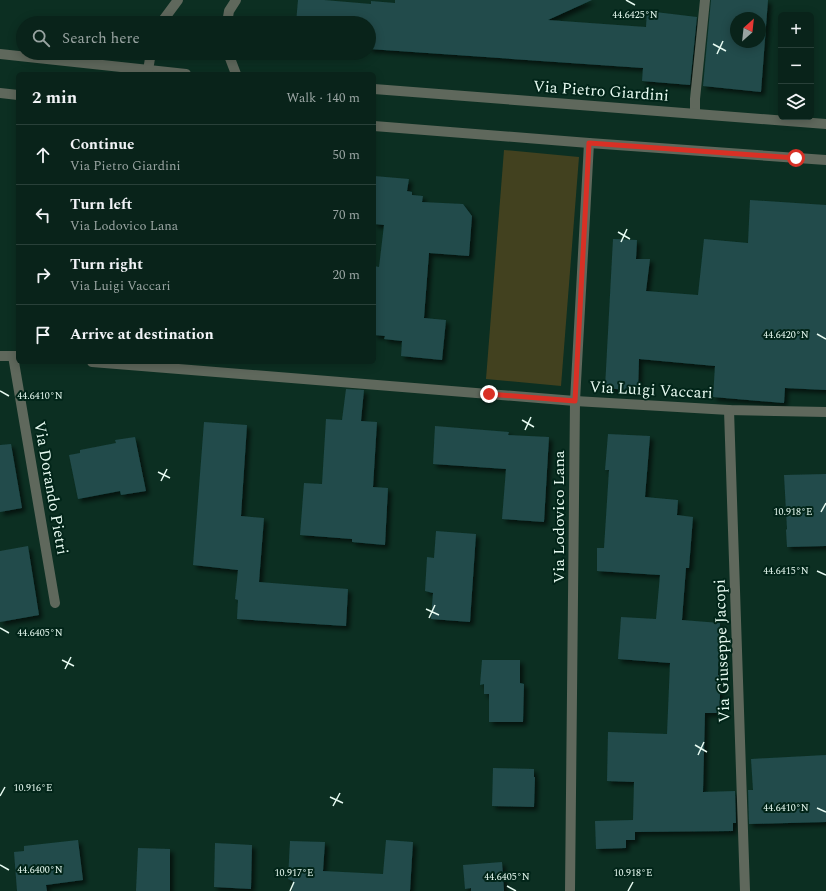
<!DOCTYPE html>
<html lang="en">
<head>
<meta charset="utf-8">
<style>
	body { margin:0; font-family:Spectral,serif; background:#172f27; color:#f1f3f6 }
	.controls { position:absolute; right:12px; top:12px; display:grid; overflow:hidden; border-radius:6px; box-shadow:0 2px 10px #0003 }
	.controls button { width:36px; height:36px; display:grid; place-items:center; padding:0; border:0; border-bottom:1px solid #294039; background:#09231a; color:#f1f3f6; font:20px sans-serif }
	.compass { position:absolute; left:730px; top:12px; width:36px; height:36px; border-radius:50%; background:#09231a; box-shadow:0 2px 10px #0003; rotate:27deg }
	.stop { position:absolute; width:12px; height:12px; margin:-9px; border:3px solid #d93025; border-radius:50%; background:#fff }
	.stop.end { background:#d93025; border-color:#fff; box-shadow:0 1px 4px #0008 }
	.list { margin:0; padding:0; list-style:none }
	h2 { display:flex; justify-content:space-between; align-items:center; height:52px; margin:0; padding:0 16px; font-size:17px }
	h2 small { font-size:13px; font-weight:400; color:#99a4a2 }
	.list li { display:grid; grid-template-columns:26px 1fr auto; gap:12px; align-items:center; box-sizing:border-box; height:60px; padding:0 16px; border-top:1px solid #294039 }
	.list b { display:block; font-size:15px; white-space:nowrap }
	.list p { margin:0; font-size:13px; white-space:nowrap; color:#99a4a2 }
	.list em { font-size:13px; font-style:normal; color:#99a4a2 }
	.icon { flex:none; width:22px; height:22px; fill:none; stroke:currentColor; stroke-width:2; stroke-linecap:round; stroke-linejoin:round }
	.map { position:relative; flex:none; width:826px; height:891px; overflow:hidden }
	.search { position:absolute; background:#09231a; box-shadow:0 2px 10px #0003; left:16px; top:16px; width:360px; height:44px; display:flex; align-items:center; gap:10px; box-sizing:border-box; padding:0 14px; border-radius:22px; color:#99a4a2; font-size:15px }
	.panel { position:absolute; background:#09231a; box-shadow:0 2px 10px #0003; left:16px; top:72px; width:360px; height:292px; border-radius:6px }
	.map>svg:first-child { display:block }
	.green { fill:#42411f }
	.building { fill:#214b4b; fill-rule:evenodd; filter:url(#shadow) }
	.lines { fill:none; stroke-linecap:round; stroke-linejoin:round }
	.minor { stroke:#5f685c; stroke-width:10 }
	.tertiary { stroke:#5f685c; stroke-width:10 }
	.route { stroke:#d93025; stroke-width:5 }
	.ticks { fill:none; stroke:#e7faf1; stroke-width:1.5 }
	.labels { text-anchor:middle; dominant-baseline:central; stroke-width:4; stroke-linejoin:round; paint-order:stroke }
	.street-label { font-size:16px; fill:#e7faf1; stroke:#022519 }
	.ticks-label { font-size:10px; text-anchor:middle; fill:#e7faf1; stroke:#022519; stroke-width:4; stroke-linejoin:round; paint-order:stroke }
</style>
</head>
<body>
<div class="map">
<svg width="826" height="891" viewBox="0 0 826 891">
	<defs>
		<filter id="shadow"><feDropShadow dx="3.5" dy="3.5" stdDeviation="2" flood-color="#0009"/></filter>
	</defs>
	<rect width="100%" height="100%" fill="#0c2f22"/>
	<!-- green -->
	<polygon class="green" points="504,150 579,157 561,386 486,379"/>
	<!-- building -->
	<g class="building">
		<polygon points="298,0 324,0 371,4 371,1 395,3 395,0 592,0 548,20 646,27 647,11 697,17 690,85 642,81 643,68 369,49 369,23 296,23"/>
		<path d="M711 0H768L761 92 703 86ZM736 18H760V42H736Z"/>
		<polygon points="374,176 409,179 407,191 412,192 412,195 423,196 422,202 463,204 472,216 469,256 429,253 424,318 446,320 442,360 401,356 402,341 384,339 385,336 374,335 374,266 379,267 384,225 374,224"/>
		<polygon points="750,200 826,205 826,390 785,388 784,403 713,397 715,366 639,359 638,391 605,388 613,239 637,240 636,259 650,259 646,291 698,295 704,239 748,243"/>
		<polygon points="346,389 364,390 361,421 377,422 373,487 388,488 385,545 352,542 352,539 300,535 304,483 322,484 326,419 342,420"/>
		<polygon points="204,422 247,425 241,516 264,518 259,582 348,589 346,626 237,619 238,600 235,599 238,570 193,565"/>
		<polygon points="435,426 509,432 508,435 549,437 544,522 502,519 506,469 433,464"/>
		<polygon points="608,434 650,436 645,497 678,500 677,515 693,517 689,568 686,568 682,620 720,623 718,675 721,675 719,713 705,713 703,792 735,791 736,823 733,823 733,831 635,832 635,840 626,840 626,848 596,849 595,821 633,820 634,782 607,781 608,732 667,734 670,663 618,659 621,617 656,619 660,575 597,571 597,548 604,548 609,470 605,470"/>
		<polygon points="135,437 146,491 121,495 120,491 78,499 69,455 80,453 80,450 116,443 115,440"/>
		<polygon points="11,444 22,508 0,512 0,445"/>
		<polygon points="826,474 826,546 787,547 786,530 787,529 784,475"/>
		<polygon points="436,531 476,534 470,622 431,619 433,593 425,591 427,557 434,558"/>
		<polygon points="28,546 39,615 0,622 0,551"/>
		<polygon points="482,660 520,660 520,683 524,684 523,722 489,722 489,694 484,694 484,684 480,685"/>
		<polygon points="826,755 826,822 749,824 748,790 753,790 751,759"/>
		<polygon points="493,768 534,769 534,777 535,777 534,807 492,806"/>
		<polygon points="78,840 83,880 46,885 47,891 17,891 14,852 24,851 24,846"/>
		<polygon points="386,840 413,842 410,891 292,891 293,881 288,879 290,841 325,842 323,871 383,874"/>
		<polygon points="215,843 252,845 251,889 214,887"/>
		<polygon points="138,848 170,849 170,891 136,891"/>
		<polygon points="502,862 504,891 471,891 471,888 465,889 463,865"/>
	</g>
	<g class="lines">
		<!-- minor -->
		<g class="minor">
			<polyline points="695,113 695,99 705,0"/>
			<polyline points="0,356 18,356"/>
			<polyline points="13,356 55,603"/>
			<polyline points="92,362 575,401 729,410 826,412"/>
			<polyline points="729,410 745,891"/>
			<polyline points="570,891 575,401 589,143"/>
		</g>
		<!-- tertiary -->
		<g class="tertiary">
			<polyline points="161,23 178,0"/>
			<polyline points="227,23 229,11 236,0"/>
			<polyline points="228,53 236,74"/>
			<polyline points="0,54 186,74"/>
			<polyline points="148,70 151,53"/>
			<polyline points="374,89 826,124"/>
			<polyline points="0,93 18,95"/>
			<polyline points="374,126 589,143 826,160"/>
		</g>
	</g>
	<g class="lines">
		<!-- route -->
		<polyline class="route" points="489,394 575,401 589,143 796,158"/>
	</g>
	<!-- ticks -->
	<path class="ticks" d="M626 0 635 5M713 44 726 51M717 54 723 41M618 232 630 239M621 242 627 229M817 334 826 339M0 391 9 396M522 420 534 427M525 430 531 417M158 472 170 478M161 481 167 469M821 512 826 503M817 571 826 575M426 609 439 615M429 618 435 605M0 628 9 633M62 660 74 666M65 669 71 657M695 745 707 752M698 755 704 742M0 796 5 787M330 797 343 803M333 806 340 793M817 808 826 812M0 865 9 870M507 886 516 891M290 891 294 882M628 891 633 882"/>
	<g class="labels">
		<!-- street labels -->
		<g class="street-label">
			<text transform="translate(601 91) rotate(4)">Via Pietro Giardini</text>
			<text transform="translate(651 390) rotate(3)">Via Luigi Vaccari</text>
			<text transform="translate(51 488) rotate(80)">Via Dorando Pietri</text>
			<text transform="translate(559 517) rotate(-90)">Via Lodovico Lana</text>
			<text transform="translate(722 651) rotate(-92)">Via Giuseppe Jacopi</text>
		</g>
	</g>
	<g class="ticks-label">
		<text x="635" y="18">44.6425°N</text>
		<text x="786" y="338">44.6420°N</text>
		<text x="40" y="399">44.6410°N</text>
		<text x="793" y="515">10.918°E</text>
		<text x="786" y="574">44.6415°N</text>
		<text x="40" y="636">44.6405°N</text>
		<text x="33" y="791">10.916°E</text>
		<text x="786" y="811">44.6410°N</text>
		<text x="40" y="873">44.6400°N</text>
		<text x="294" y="876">10.917°E</text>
		<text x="633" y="876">10.918°E</text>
		<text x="507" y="880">44.6405°N</text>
	</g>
</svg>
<div class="controls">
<button>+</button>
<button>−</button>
<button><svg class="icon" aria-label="layers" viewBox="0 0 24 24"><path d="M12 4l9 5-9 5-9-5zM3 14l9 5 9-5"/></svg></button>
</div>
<svg class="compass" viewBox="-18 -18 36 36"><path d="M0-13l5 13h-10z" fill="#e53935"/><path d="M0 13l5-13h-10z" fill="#99a4a2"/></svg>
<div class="stop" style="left:796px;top:158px"></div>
<div class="stop end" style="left:489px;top:394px"></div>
<div class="search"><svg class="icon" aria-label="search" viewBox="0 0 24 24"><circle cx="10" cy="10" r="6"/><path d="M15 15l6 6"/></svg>Search here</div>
<section class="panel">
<h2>2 min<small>Walk · 140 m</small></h2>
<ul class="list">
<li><svg class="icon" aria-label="ahead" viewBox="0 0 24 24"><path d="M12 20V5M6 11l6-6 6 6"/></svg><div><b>Continue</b><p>Via Pietro Giardini</p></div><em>50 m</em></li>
<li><svg class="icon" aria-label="left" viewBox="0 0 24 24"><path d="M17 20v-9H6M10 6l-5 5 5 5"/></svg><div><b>Turn left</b><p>Via Lodovico Lana</p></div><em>70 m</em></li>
<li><svg class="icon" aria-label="right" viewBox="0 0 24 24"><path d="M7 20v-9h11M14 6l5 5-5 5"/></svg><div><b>Turn right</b><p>Via Luigi Vaccari</p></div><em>20 m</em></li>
<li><svg class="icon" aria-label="arrive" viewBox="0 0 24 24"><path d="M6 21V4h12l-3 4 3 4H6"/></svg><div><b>Arrive at destination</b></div></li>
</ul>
</section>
</div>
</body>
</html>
